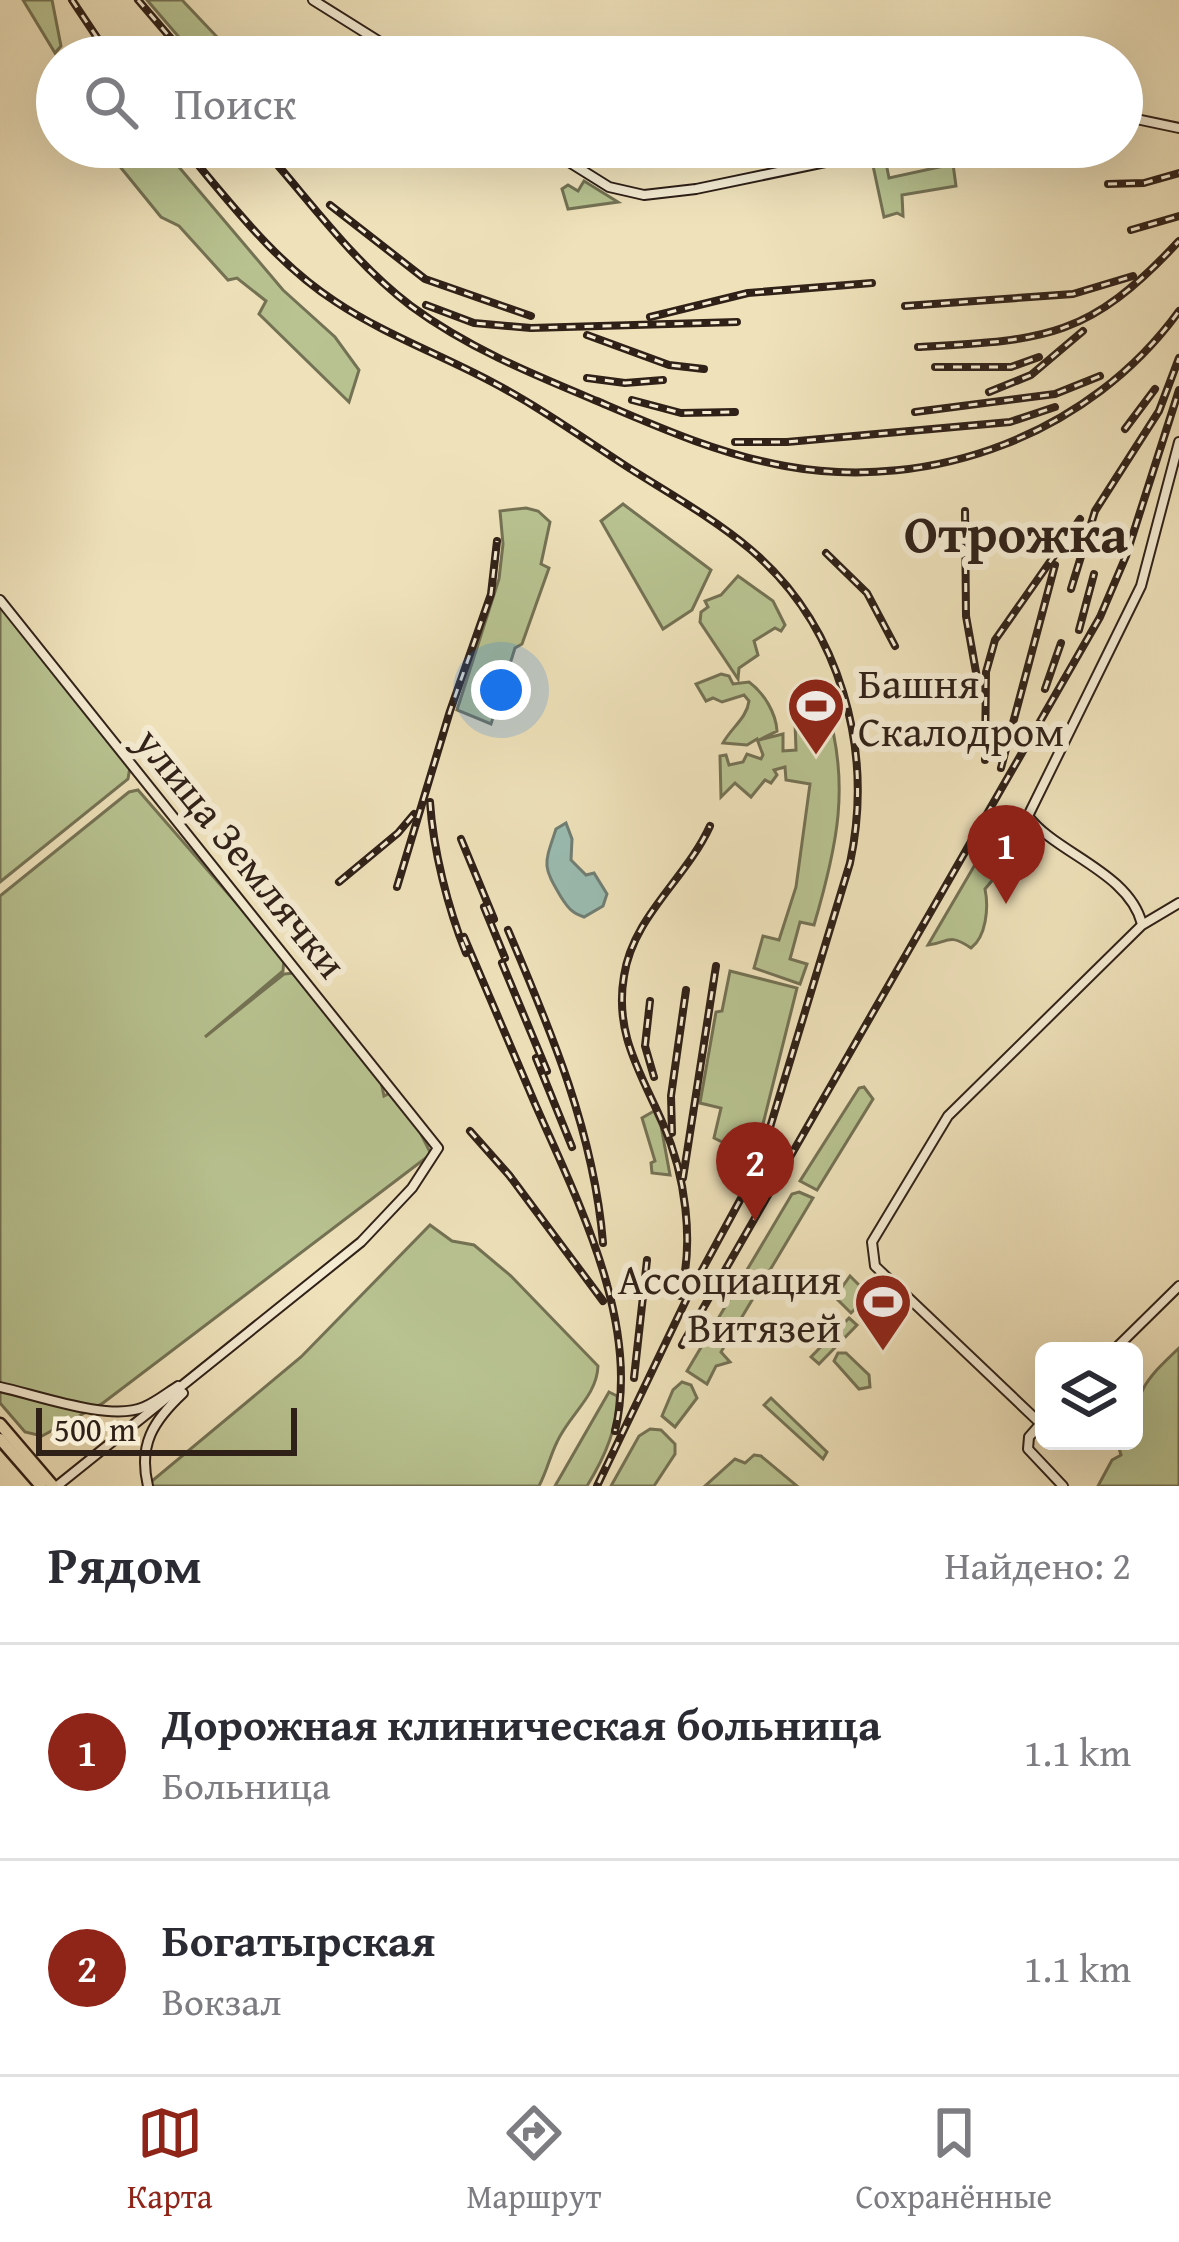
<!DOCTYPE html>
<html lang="ru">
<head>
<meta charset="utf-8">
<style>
	body { margin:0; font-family:"Gentium Book Plus",serif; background:#f2f2f3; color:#2b2b33 }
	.controls { position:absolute; right:36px; bottom:36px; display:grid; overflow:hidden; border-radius:18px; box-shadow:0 12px 48px #0002 }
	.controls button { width:108px; height:108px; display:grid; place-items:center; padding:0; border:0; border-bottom:3px solid #e1e1e2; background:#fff; color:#2b2b33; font:60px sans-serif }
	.scale { position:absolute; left:36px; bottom:30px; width:261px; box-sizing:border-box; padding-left:12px; border:6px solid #302118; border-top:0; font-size:33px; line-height:42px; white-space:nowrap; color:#302118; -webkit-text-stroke:9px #f5ecd3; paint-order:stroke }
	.you { position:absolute; left:501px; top:690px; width:42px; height:42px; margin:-30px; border:9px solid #fff; border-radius:50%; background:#1a73e8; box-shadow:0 0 0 18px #1a73e833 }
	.badge { display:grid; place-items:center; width:78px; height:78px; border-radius:50%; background:#8f2418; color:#fff; font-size:39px; font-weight:700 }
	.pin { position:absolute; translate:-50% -99px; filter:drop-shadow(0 3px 6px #0008) }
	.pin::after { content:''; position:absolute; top:63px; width:42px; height:36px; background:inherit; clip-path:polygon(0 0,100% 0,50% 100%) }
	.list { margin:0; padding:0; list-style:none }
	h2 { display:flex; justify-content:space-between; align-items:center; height:156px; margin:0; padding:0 48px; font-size:51px }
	h2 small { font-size:39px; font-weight:400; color:#7c7c81 }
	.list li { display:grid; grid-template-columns:78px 1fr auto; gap:36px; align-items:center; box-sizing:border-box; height:216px; padding:0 48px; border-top:3px solid #e1e1e2 }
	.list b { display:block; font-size:45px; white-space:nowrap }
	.list p { margin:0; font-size:39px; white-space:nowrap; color:#7c7c81 }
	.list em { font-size:39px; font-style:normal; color:#7c7c81 }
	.icon { flex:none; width:66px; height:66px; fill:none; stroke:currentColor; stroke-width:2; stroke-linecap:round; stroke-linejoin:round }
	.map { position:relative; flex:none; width:1179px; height:1486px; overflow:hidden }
	.search { position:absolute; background:#fff; box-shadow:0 12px 48px #0002; left:36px; right:36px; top:36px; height:132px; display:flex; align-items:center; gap:30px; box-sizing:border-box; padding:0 42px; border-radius:66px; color:#7c7c81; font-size:45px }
	.sheet { height:588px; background:#fff }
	nav { display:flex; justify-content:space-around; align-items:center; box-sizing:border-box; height:168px; border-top:3px solid #e1e1e2; background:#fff; font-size:33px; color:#7c7c81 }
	nav a { display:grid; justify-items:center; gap:6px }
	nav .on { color:#8f2418 }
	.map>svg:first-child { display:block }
	.green { fill:#b8c391; stroke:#747254; stroke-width:3 }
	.water { fill:#9abdb3; stroke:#707f75; stroke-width:3 }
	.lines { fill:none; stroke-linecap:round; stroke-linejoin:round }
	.secondary-casing { stroke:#302118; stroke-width:12 }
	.highway-casing { stroke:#302118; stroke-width:15 }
	.secondary { stroke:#f5ecd3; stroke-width:8 }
	.highway { stroke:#efe2bb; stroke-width:10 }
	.rail-casing { stroke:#302118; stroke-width:8 }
	.rail { stroke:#f5ecd3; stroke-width:3; stroke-dasharray:9; stroke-linecap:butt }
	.labels { text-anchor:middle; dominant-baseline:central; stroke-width:12; stroke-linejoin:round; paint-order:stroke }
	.poi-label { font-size:42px; fill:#302118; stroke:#f5ecd3; text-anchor:start }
	.street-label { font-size:42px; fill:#302118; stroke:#f5ecd3 }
	.district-label { font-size:54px; font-weight:bold; fill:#302118; stroke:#f5ecd3 }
</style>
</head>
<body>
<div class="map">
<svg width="1179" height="1486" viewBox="0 0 1179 1486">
	<rect width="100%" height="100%" fill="#efe2bb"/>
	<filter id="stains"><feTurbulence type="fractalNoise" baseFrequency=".00167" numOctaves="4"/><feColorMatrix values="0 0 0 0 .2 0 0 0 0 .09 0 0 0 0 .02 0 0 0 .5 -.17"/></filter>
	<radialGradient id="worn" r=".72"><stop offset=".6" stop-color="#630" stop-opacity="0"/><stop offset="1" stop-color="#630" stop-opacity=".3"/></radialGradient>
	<!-- green -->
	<g class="green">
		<polygon points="23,0 52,0 61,46 55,53"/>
		<polygon points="147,0 182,0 235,56 196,57"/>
		<polygon points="104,147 162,147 283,290 335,337 359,370 349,402 259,314 266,301 237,278 228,280 179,226 161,217"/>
		<polygon points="885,158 889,178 953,164 956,186 902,195 903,216 897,213 884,217 872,161"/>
		<polygon points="584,181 618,202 568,209 562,189 568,185 578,191"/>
		<polygon points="623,504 711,570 692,610 663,629 601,521"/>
		<polygon points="526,508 538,511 550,522 541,564 549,568 522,644 515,648 491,724 457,710 499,579 503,544 500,511"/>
		<polygon points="738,576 773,601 785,625 781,631 775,628 754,641 758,655 739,668 738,679 700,622 701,612 708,607 705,601 721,595"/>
		<polygon points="0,605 130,767 128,779 0,882"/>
		<path d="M721 674 729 676 733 684 749 682C764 693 776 713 777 731L759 740 783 734V751L796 750 795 722 816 717 815 709 826 705C851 784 837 847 814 925L800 922 790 959 807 964 800 984 754 968 763 936 779 940 796 887 810 784 786 780 785 767 774 770 777 775 771 783 765 780 751 797 735 783 721 797 720 756 726 755 729 765 743 762 747 754 761 759 763 755 757 739 747 745 723 743C731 728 747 718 749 701L744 695 722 702 713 698 706 701 696 684Z"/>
		<polygon points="138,790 284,958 283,971 205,1037 284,974 295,973 381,1082 384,1096 390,1093 417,1126 431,1154 103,1403 42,1436 25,1432 0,1403 0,896 129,792"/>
		<path d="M1014 823 1032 833 1037 844 1025 858 1002 859V869L985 889C989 908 986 937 971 948 948 932 948 943 928 945L990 839H1000Z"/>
		<polygon points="730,971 797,988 757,1148 747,1165 725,1163 732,1147 714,1138 721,1108 700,1103 716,1012 722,1011"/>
		<polygon points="864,1087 873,1099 817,1190 800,1181 859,1088"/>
		<polygon points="654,1111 661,1126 670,1175 652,1173 651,1163 655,1161 642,1118"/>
		<polygon points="799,1192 813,1198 721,1352 730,1362 716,1366 707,1384 687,1371 792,1194"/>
		<path d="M430 1225 452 1241 474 1245 511 1276 598 1366C597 1396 569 1415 557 1442 550 1456 547 1471 539 1486H146L301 1357Z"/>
		<polygon points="850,1276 869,1295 851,1313 835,1297"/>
		<polygon points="849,1318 857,1325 819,1364 811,1357"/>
		<path d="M1179 1348V1486H1098L1112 1460 1121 1455 1117 1441H1134C1134 1392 1144 1381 1179 1348Z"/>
		<polygon points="838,1353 846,1353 869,1375 870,1387 859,1389 834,1361"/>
		<polygon points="682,1382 691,1385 697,1398 675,1427 662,1416 673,1390"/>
		<path d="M609 1392 617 1396C619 1427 603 1460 587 1486H555Z"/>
		<polygon points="771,1398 827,1452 823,1459 764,1405"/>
		<polygon points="650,1429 661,1430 675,1444 675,1454 654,1486 611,1486 639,1436"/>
		<polygon points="754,1455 761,1456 797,1486 705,1486 735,1459 745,1463"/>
	</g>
	<!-- water -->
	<path class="water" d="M566 823 572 839 571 860 586 875 594 873 607 894 603 906 584 917C572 913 568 908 561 897 542 865 544 865 556 829Z"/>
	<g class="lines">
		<defs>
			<g id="secondary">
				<polyline points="313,0 404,57"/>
				<polyline points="1122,116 1179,128"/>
				<polyline points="545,147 609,187 644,195 696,189 898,147"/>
				<polyline points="0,600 438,1148 412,1188 361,1242 57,1486"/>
				<path d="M1142 924C1129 872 1055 853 1028 816L1141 586 1179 442"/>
				<polyline points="1113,1351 1179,1286"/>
				<path d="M0 1387C37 1395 110 1422 144 1407 156 1402 167 1393 178 1386"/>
				<polyline points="1043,1421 1029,1437 1028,1449 1063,1486"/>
				<polyline points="1040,1423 875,1266 872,1242 948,1116 1142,925 1179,903"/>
				<path d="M148 1486C138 1445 153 1421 183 1393"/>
			</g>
			<g id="highway">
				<polyline points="0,1424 53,1486"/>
				<polyline points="0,1439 41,1486"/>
			</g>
		</defs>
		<!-- secondary casing -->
		<use href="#secondary" class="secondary-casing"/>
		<!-- highway casing -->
		<use href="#highway" class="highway-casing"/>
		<!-- secondary -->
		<use href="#secondary" class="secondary"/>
		<!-- highway -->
		<use href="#highway" class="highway"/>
		<defs>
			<g id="rail">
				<polyline points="72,0 110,57"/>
				<polyline points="138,0 187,57"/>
				<path d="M183 147C230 202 274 262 336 302 384 334 439 354 490 381 538 406 583 438 629 468 670 494 713 518 750 549 841 626 874 750 850 863L758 1167 688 1296 597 1486"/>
				<path d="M262 147C310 201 353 262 411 306 468 348 532 374 597 401 658 427 719 454 785 466 933 493 1091 433 1179 311"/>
				<polyline points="1108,184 1144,183 1179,173"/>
				<polyline points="330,205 425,279 531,316"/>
				<polyline points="1131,230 1179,216"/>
				<polyline points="426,305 474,323 531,328 737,322"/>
				<polyline points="905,306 1073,294 1133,276"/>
				<polyline points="650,317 748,293 872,283"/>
				<polyline points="587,335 669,365 704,369"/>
				<path d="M918 347C1046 340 1088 339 1179 241"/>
				<polyline points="935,367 1011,367 1039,357"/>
				<polyline points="587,378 625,383 663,380"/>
				<polyline points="989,392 1031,375 1083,331"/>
				<polyline points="632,400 681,413 735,412"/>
				<polyline points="915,412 1055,394 1100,376"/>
				<polyline points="1125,429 1155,389"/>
				<polyline points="735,442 787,442 1010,422 1055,407"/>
				<polyline points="965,511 966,616 979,689"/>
				<polyline points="826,553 867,593 895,646"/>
				<polyline points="1071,589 1095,511 1159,411 1179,358"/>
				<polyline points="1079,630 1094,574"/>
				<polyline points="1045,689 1061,643"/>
				<polyline points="985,760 986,672 995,640 1080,519"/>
				<polyline points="1001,768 1055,565"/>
				<path d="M430 802C433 849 448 909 466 953"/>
				<polyline points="461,839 494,919"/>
				<polyline points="339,882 398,833 414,814"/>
				<polyline points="397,887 450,711 491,594 497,541"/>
				<polyline points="484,907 505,958"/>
				<path d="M508 930C551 1031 594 1133 603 1243"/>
				<path d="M464 937C488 993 512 1050 536 1106 578 1202 641 1324 615 1431"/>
				<polyline points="502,963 547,1071"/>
				<polyline points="650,1001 645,1046 654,1077"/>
				<polyline points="536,1058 572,1147"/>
				<polyline points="470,1131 509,1175 603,1301"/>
				<polyline points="672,1133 671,1096 686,990"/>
				<polyline points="683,1178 716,966"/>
				<path d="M680 1296C695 1242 685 1174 663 1124 641 1073 614 1034 624 976 633 916 686 879 710 826"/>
				<polyline points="682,1345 1100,617 1126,556 1179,390"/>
				<polyline points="634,1378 647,1260"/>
			</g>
		</defs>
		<!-- rail casing -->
		<use href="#rail" class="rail-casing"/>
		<!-- rail -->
		<use href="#rail" class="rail"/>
	</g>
	<!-- icons -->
	<defs>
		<symbol id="stadium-pin" viewBox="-11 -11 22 30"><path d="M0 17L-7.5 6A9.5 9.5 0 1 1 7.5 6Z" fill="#8f2418" stroke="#f5ecd3"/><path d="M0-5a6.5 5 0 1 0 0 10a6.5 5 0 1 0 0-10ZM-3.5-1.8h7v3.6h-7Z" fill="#fff"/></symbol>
	</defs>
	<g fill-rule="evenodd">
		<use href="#stadium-pin" x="783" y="673" width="66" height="90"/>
		<use href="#stadium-pin" x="850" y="1269" width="66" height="90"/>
	</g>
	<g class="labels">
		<!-- poi labels -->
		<g class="poi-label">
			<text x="858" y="682">Башня<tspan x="858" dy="48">Скалодром</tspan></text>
			<text x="841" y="1278" text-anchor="end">Ассоциация<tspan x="841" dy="48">Витязей</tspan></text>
		</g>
		<!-- street labels -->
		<g class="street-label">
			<text transform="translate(242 852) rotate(51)">улица Землячки</text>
		</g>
		<!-- district labels -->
		<g class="district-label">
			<text x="1016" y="532">Отрожка</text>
		</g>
	</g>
	<rect width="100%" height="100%" filter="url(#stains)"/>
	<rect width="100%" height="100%" fill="url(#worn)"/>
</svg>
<div class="controls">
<button><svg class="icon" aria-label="layers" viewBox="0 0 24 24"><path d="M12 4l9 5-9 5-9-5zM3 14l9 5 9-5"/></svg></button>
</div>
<div class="scale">500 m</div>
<div class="you"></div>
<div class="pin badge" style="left:1006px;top:904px">1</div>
<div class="pin badge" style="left:755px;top:1221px">2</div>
<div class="search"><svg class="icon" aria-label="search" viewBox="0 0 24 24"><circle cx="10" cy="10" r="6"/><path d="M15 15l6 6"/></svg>Поиск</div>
</div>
<section class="sheet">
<h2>Рядом<small>Найдено: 2</small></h2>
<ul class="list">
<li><span class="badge">1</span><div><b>Дорожная клиническая больница</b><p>Больница</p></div><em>1.1 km</em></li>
<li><span class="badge">2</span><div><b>Богатырская</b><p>Вокзал</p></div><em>1.1 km</em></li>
</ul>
</section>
<nav>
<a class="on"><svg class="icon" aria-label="map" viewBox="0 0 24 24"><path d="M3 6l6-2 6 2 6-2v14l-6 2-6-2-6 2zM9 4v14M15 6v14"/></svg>Карта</a>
<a><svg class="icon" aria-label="directions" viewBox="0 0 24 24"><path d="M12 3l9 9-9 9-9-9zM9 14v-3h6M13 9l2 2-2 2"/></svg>Маршрут</a>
<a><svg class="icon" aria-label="saved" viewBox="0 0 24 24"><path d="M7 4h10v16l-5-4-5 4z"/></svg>Сохранённые</a>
</nav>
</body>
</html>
